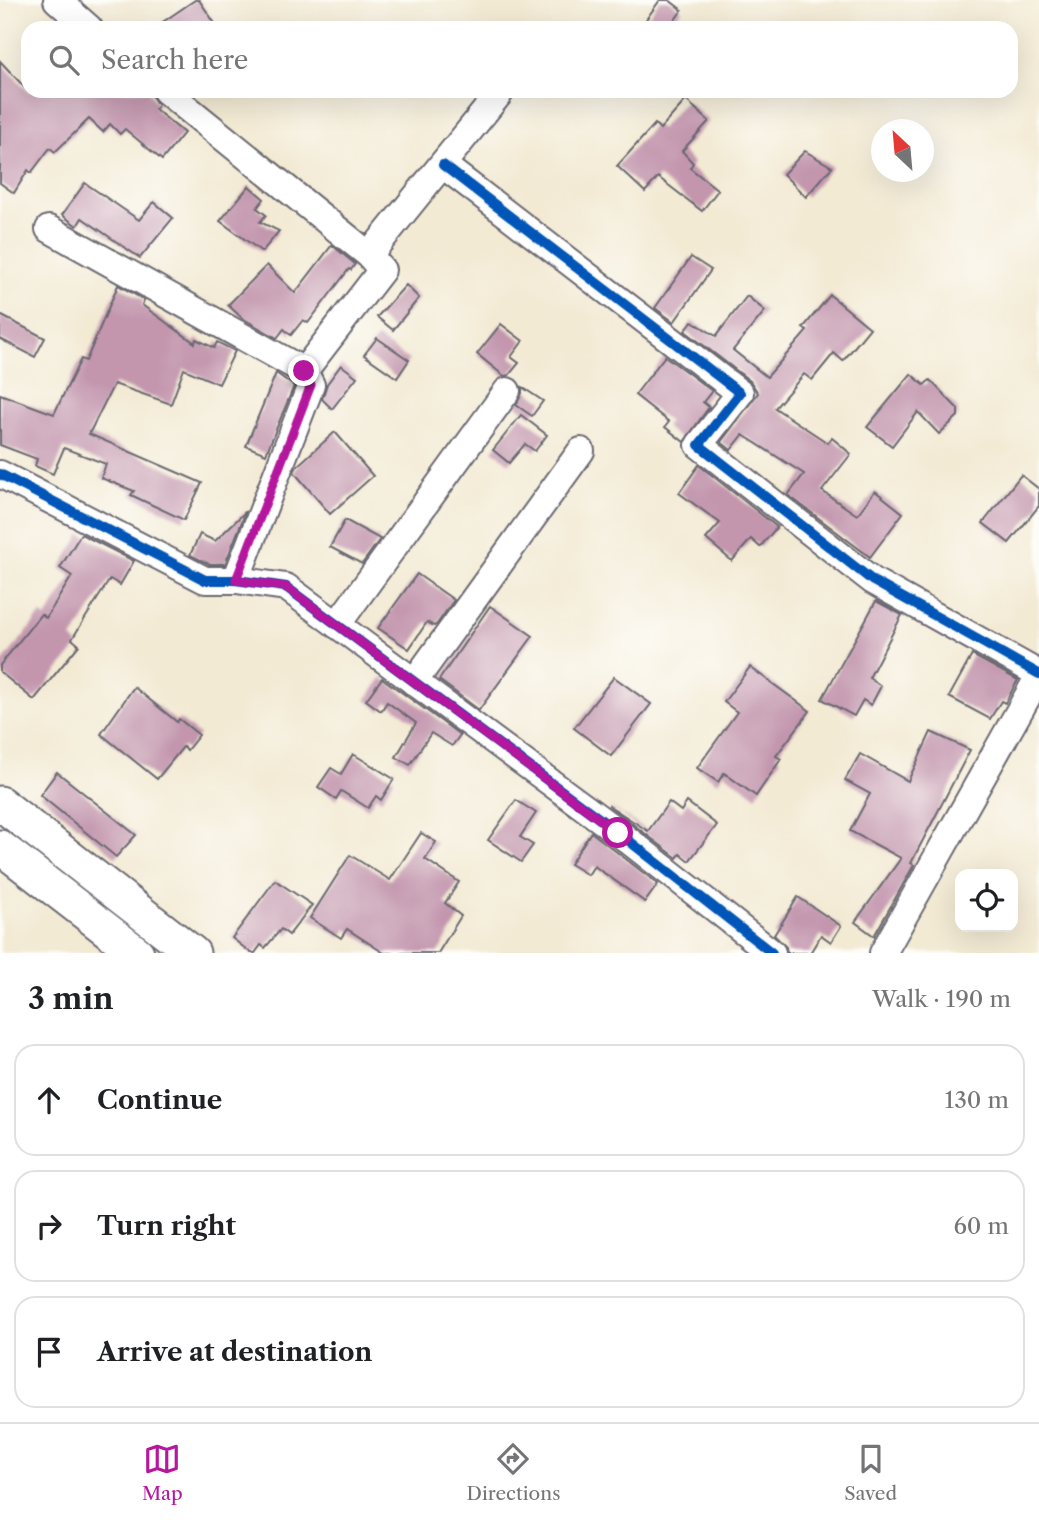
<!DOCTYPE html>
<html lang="en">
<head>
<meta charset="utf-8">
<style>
	body { margin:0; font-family:"Libre Caslon Text",serif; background:#f6f6f6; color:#202124 }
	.controls { position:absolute; right:21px; bottom:21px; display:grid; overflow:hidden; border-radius:14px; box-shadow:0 7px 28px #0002 }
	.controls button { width:63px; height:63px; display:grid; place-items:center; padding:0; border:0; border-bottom:2px solid #e0e0e0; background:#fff; color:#202124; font:35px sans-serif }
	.compass { position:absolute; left:871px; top:119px; width:63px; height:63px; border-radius:50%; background:#fff; box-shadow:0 7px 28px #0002; rotate:334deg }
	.stop { position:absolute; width:21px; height:21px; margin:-16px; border:5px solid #b5179e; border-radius:50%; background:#fff }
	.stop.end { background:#b5179e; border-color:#fff; box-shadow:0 2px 7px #0008 }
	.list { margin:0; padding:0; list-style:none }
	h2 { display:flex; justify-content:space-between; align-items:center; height:91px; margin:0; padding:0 28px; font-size:30px }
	h2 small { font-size:23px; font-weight:400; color:#757577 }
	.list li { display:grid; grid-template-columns:46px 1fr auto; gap:21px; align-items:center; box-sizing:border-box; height:112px; margin:0 14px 14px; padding:0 14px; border:2px solid #e0e0e0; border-radius:21px }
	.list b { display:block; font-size:26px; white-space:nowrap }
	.list em { font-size:23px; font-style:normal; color:#757577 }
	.icon { flex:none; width:38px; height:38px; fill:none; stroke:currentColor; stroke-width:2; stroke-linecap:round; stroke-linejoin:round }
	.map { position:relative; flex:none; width:1039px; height:953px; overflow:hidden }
	.search { position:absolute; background:#fff; box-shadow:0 7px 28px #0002; left:21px; right:21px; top:21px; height:77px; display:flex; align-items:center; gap:18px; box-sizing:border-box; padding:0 24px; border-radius:21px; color:#757577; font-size:26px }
	.sheet { height:469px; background:#fff }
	nav { display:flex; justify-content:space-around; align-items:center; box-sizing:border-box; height:98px; border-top:2px solid #e0e0e0; background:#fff; font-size:19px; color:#757577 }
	nav a { display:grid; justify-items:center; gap:4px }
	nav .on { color:#b5179e }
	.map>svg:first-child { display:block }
	.building { fill:#c396ae }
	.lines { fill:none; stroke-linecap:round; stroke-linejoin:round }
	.minor-casing { stroke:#6b6871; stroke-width:30 }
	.major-casing { stroke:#6b6871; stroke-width:37 }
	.minor { stroke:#fff; stroke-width:26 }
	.major { stroke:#fff; stroke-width:33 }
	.cycleway-casing { stroke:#fdfcf7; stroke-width:15 }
	.cycleway { stroke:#0057b8; stroke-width:10 }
	.route { stroke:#b5179e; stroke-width:9 }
</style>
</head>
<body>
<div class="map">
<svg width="1039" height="953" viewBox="0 0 1039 953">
	<rect width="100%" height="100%" fill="#fdfcf7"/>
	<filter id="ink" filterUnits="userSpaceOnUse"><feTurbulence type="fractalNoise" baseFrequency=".0143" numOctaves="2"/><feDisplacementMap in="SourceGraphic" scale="14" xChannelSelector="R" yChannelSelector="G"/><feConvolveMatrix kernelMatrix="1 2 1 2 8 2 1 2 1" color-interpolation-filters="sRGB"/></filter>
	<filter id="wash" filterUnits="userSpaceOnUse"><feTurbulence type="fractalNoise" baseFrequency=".00686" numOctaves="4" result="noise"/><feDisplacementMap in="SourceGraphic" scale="28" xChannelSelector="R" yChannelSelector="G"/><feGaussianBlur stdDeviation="1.57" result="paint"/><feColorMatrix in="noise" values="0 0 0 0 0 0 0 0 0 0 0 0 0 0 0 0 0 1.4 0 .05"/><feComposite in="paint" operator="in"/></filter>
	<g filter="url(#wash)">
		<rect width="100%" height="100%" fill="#f3ead4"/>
		<g id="blocks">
			<!-- building -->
			<g class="building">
				<polygon points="195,0 199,0 218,28 154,28"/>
				<polygon points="660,0 669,0 682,10 669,28 640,28"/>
				<polygon points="0,61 28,91 148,91 158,105 155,109 184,133 162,160 125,129 120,134 110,124 103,132 89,119 55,152 50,148 31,173 28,170 14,193 0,183"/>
				<polygon points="686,100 709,121 682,151 693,163 690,168 718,190 702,211 658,177 645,192 617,166 655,124 660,129"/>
				<polygon points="805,151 832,167 806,197 783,174"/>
				<polygon points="85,183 139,220 154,202 173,218 140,258 82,218 77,226 62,215"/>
				<polygon points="249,186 264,199 257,208 266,215 260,222 279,231 262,252 220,221"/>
				<polygon points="332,245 355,264 351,270 349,269 308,323 303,320 291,335 284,329 277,338 242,318 228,305 267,265 295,293"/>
				<polygon points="691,257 711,270 674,322 655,308"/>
				<polygon points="118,285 144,300 142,305 195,343 196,339 214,348 217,342 235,351 219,384 184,369 171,404 114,384 89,434 202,483 184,520 131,495 134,491 101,478 106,464 64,448 53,474 35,466 37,459 0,445 0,394 54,414 81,359 86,361"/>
				<polygon points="406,285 419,298 393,330 377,317"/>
				<polygon points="830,295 870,328 843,361 834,353 812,380 804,374 775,408 828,443 832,438 851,454 822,491 857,515 875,491 903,513 870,557 788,495 804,474 743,435 731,450 721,442 758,393 750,381 685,331 692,321 716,336 747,296 765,311 733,350 767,377 807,331 803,328"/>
				<polygon points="0,315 45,338 35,357 0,339"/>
				<polygon points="501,324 523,341 511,357 519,363 509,375 504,376 477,354"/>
				<polygon points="377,338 409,360 397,378 364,355"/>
				<polygon points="665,356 712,391 703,402 709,407 684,442 665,427 669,422 635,395"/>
				<polygon points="341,365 357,377 332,409 322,399 327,384"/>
				<polygon points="276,373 294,386 266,454 246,446"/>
				<polygon points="911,374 924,385 930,380 958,409 958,416 939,434 918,412 892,446 867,427"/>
				<polygon points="522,387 543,401 532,416 516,405 522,393"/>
				<polygon points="521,415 547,435 535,451 525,444 509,463 493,450"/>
				<polygon points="335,432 373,476 330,514 294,472 297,466"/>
				<polygon points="699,465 777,527 760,547 751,539 732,561 706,539 720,523 679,493"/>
				<polygon points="1021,475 1039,489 1039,506 1009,543 983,523"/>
				<polygon points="246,511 225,564 209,564 190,555 200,534 215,541"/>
				<polygon points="345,520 380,539 362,564 330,547"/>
				<polygon points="81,534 134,561 120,585 110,579 72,639 79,645 34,700 0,672 0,665 41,614 46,618 72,576 60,568"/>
				<polygon points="417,574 454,600 437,624 434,626 427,622 409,649 378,628"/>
				<polygon points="876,601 902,615 869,678 881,686 871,705 863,700 854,716 822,699"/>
				<polygon points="490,606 533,636 479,710 439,680"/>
				<polygon points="972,655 1018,680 1005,703 1001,701 990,719 949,697"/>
				<polygon points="750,667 810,711 776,756 781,759 756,796 724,773 718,782 697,768 737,712 724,702"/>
				<polygon points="614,677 651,704 611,756 574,728"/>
				<polygon points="382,678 460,735 452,746 431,733 410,765 396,757 416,723 387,702 381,711 366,700"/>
				<polygon points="134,687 177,722 179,719 199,735 187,750 183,747 157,779 101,734"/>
				<polygon points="931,732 970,750 911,863 914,865 874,936 855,922 901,858 850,831 870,794 845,780 860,754 908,781"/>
				<polygon points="353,754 394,779 381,800 376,796 368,808 341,791 336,799 318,787 331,768 341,774"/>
				<polygon points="57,772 136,835 116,857 40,795"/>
				<polygon points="516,800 536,813 520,837 533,845 521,862 488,840"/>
				<polygon points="669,802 681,811 687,802 717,825 689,861 680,854 677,858 608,805 648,831"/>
				<polygon points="591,832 658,884 645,902 594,866 588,875 570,864"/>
				<polygon points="421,833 436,842 425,859 459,882 445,903 461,916 438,953 384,953 347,929 341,938 310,918 350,855 390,880"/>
				<polygon points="275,880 312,905 289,935 281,929 265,948 261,945 255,953 251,953 232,938"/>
				<polygon points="798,897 841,926 831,942 821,935 810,953 787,953 786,947 774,935"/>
			</g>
		</g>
	</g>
	<g filter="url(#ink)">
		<use href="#blocks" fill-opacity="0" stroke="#6b6871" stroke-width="2"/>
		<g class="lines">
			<defs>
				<g id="minor">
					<polyline points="57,0 89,28"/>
					<polyline points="166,91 369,255 382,270 304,371 311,385 236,580"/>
					<polyline points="443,165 740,393 699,445 873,581 1039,674"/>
					<polyline points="49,229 304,371"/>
					<polyline points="369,255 499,94"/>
					<polyline points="0,474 205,580 236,580 286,587 619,833 772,953"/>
					<polyline points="337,625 507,391"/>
					<polyline points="414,682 581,451"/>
					<polyline points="883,953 1039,676"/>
				</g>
				<g id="major">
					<polyline points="0,803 193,953"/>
					<polyline points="0,847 137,953"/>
				</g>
			</defs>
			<!-- minor casing -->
			<use href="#minor" class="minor-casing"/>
			<!-- major casing -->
			<use href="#major" class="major-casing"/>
			<!-- minor -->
			<use href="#minor" class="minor"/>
			<!-- major -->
			<use href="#major" class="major"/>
			<defs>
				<g id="cycleway">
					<polyline points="443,165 740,393 699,445 873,581 1039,674"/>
					<polyline points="0,474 205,580 236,580 286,587 619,833 772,953"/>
				</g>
			</defs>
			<!-- cycleway casing -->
			<use href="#cycleway" class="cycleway-casing"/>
			<!-- cycleway -->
			<use href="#cycleway" class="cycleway"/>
		</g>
	</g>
	<g class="lines" filter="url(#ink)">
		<!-- route -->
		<polyline class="route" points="304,371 311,385 236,580 286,587 618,833"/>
	</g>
</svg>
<div class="controls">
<button><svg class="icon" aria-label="locate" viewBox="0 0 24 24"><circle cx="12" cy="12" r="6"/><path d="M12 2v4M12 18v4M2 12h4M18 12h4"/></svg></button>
</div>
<svg class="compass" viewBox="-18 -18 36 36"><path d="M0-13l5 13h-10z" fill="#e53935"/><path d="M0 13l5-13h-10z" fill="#757577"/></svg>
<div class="stop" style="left:618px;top:833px"></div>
<div class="stop end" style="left:304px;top:371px"></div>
<div class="search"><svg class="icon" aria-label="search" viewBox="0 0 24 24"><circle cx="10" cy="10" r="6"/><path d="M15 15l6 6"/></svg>Search here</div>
</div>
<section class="sheet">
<h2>3 min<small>Walk · 190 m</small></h2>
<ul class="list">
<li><svg class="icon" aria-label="ahead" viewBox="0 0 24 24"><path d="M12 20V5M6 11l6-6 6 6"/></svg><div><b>Continue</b></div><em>130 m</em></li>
<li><svg class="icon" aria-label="right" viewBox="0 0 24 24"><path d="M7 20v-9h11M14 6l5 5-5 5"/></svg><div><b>Turn right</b></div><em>60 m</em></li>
<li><svg class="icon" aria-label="arrive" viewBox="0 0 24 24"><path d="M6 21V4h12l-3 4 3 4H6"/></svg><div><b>Arrive at destination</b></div></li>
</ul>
</section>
<nav>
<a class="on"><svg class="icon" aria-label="map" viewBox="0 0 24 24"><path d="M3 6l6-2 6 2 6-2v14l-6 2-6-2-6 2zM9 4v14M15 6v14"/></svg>Map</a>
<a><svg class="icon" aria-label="directions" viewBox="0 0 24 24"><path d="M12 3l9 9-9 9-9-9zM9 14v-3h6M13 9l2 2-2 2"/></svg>Directions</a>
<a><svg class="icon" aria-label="saved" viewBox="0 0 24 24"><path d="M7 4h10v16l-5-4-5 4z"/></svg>Saved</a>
</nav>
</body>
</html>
